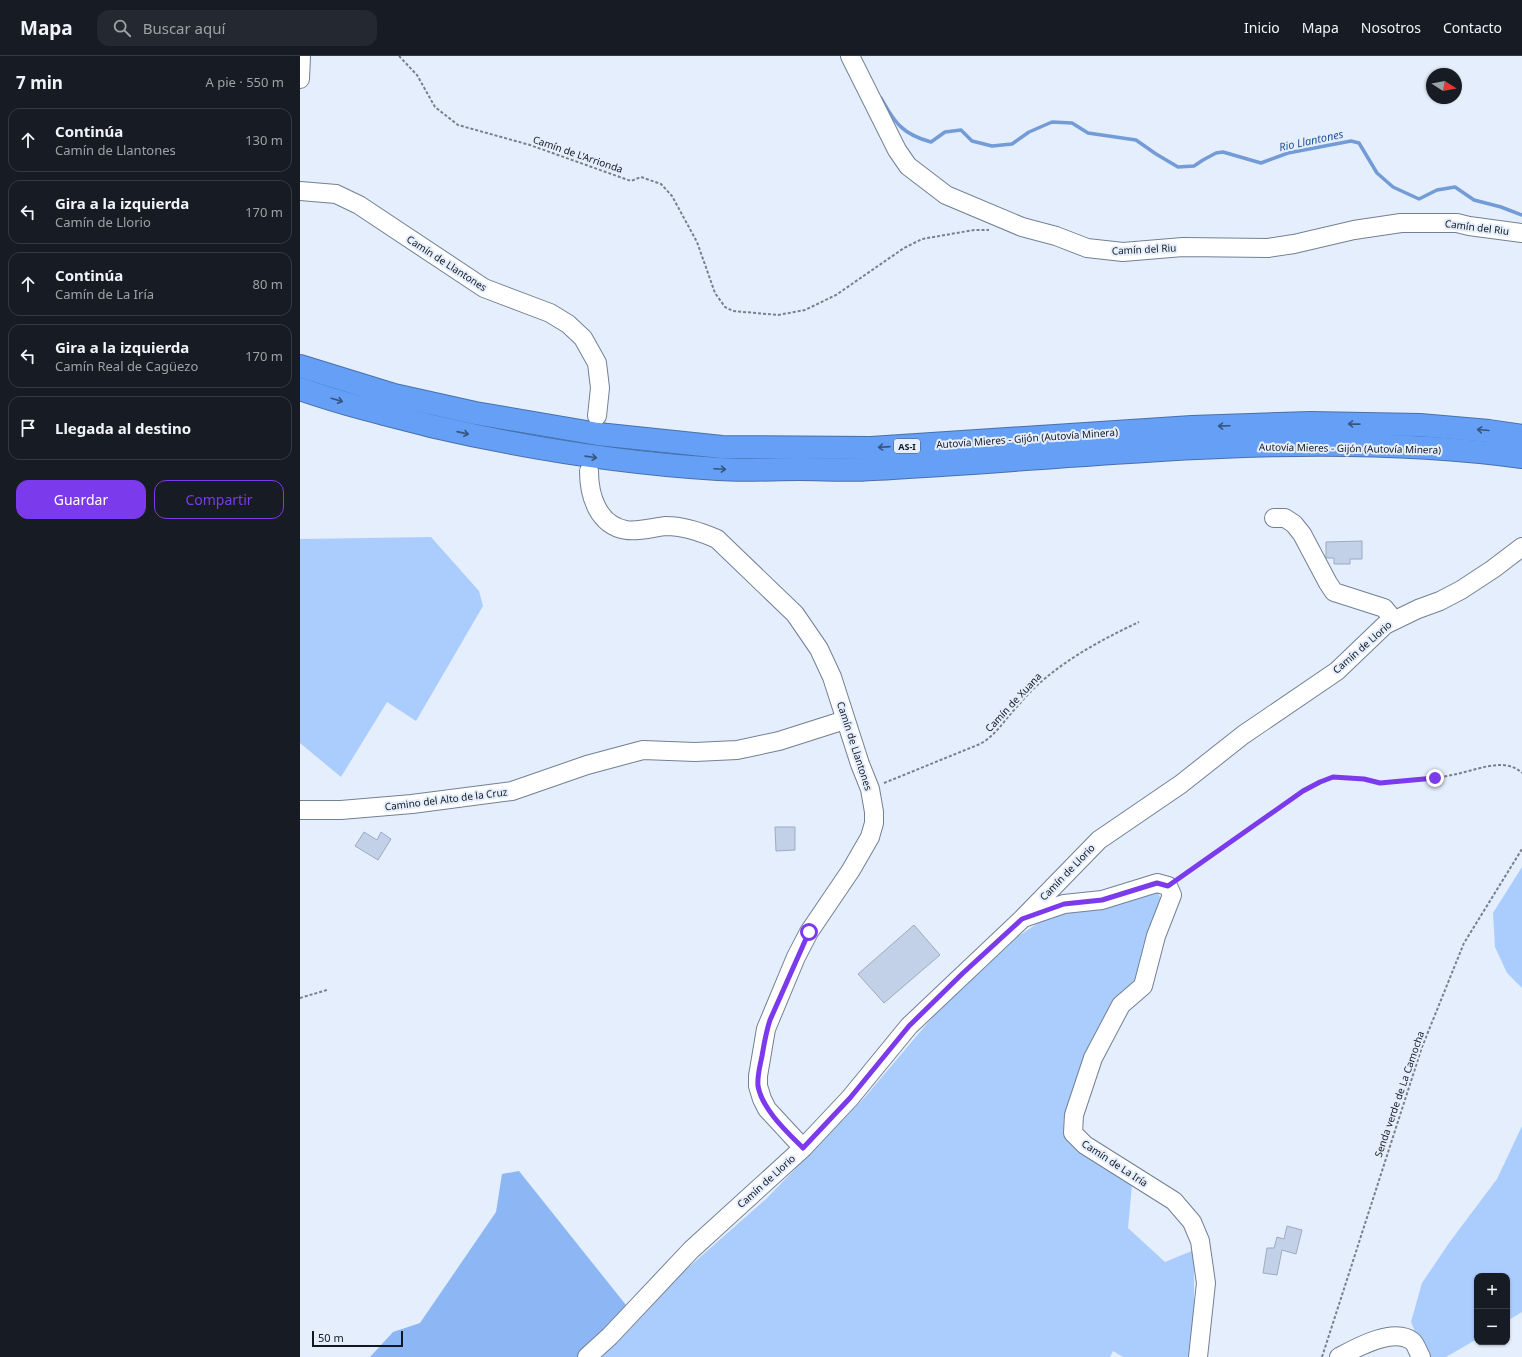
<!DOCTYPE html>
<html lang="es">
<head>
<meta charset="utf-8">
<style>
	body { margin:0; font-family:"Noto Sans",sans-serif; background:#242831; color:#f1f3f6 }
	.controls { position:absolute; right:12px; bottom:12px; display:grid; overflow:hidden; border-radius:8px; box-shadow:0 1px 3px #0004 }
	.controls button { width:36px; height:36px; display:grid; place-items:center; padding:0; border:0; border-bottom:1px solid #363941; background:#171b24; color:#f1f3f6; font:20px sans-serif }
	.compass { position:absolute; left:1126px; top:12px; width:36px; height:36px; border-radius:50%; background:#171b24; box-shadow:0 1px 3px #0004; rotate:101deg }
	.scale { position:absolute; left:12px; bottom:10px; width:91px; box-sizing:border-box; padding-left:4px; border:2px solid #12181f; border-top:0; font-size:11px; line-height:14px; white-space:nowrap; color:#12181f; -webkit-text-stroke:3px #e5eefc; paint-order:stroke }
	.stop { position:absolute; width:12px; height:12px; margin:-9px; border:3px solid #7c3aed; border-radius:50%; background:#fff }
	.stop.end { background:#7c3aed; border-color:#fff; box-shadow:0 1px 4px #0008 }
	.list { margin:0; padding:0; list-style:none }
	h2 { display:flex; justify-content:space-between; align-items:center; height:52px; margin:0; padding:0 16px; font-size:17px }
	h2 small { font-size:13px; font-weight:400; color:#9ea1a6 }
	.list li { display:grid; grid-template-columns:26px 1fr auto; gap:12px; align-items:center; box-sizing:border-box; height:64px; margin:0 8px 8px; padding:0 8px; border:1px solid #363941; border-radius:12px }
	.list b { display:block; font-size:15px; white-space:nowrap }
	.list p { margin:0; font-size:13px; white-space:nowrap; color:#9ea1a6 }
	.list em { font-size:13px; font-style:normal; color:#9ea1a6 }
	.actions { display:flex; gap:8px; padding:12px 16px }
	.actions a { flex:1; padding:9px 0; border:1px solid #7c3aed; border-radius:12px; text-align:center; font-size:14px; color:#7c3aed }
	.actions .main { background:#7c3aed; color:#fff }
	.icon { flex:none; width:22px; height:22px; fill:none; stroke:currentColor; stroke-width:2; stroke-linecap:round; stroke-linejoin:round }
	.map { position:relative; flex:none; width:1222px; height:1301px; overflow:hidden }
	header { display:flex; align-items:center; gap:24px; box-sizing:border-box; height:56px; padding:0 20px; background:#171b24; border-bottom:1px solid #363941 }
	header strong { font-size:19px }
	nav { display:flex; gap:22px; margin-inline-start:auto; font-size:14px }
	.search { width:280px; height:36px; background:#242831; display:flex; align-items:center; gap:10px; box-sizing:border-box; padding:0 14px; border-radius:12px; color:#9ea1a6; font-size:15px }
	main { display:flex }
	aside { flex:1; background:#171b24 }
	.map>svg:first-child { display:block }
	.green { fill:#aacdfe }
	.forest { fill:#8cb7f4 }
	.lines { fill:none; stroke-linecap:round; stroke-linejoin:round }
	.stream { stroke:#729bd7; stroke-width:3.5 }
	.building { fill:#c2d1e7; stroke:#9dabc1 }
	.minor-casing { stroke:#728094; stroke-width:20 }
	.highway-casing { stroke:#4870ab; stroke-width:24 }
	.path { stroke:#78808a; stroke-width:2; stroke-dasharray:3 2; stroke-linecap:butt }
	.minor { stroke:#fff; stroke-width:18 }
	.highway { stroke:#65a0f6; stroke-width:22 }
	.oneway { stroke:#375580 }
	.route { stroke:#7c3aed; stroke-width:5 }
	.labels { text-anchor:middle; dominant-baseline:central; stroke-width:4; stroke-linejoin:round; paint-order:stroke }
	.shield { fill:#e5eefc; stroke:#515861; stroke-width:1 }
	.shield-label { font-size:9px; font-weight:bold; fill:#12181f }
	.street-label { font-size:10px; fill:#12181f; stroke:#e5eefc }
	.water-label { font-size:11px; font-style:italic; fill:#21559d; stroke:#e5eefc }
</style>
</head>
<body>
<header>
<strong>Mapa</strong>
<div class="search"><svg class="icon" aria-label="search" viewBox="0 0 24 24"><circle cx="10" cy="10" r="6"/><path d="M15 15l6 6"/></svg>Buscar aquí</div>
<nav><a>Inicio</a><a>Mapa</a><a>Nosotros</a><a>Contacto</a></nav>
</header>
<main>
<aside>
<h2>7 min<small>A pie · 550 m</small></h2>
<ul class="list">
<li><svg class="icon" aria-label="ahead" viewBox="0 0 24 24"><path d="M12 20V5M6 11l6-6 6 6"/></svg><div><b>Continúa</b><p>Camín de Llantones</p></div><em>130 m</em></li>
<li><svg class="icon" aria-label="left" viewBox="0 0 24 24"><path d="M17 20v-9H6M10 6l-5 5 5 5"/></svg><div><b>Gira a la izquierda</b><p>Camín de Llorio</p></div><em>170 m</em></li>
<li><svg class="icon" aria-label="ahead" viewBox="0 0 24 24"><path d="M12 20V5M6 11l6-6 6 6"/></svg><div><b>Continúa</b><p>Camín de La Iría</p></div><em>80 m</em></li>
<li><svg class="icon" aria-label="left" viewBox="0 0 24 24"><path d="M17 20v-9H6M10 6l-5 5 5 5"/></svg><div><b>Gira a la izquierda</b><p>Camín Real de Cagüezo</p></div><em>170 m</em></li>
<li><svg class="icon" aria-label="arrive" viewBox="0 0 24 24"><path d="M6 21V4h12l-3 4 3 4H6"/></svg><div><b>Llegada al destino</b></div></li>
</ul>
<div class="actions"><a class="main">Guardar</a><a>Compartir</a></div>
</aside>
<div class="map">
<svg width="1222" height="1301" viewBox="0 0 1222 1301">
	<rect width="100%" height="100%" fill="#e5eefc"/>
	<!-- green -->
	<g class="green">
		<polygon points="131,481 179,535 183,550 116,665 87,646 41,721 0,687 0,483"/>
		<polygon points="1222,811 1222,932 1207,917 1195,891 1193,857"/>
		<polygon points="857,835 861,843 836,923 815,945 765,1069 832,1129 828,1172 865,1206 894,1194 894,1287 890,1301 823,1301 813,1295 810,1301 301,1301 331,1272 382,1217 466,1143 565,1041 647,944 714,883 738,867 764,855 804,852 831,845"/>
		<polygon points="1222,1070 1222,1256 1207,1265 1207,1220 1177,1220 1177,1283 1146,1301 1126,1301 1111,1266 1122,1227 1149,1187 1197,1123"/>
	</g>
	<!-- forest -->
	<polygon class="forest" points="219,1115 326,1249 318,1265 279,1301 70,1301 93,1276 120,1267 196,1156 202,1118"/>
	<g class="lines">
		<!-- stream -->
		<path class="stream" d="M581 42C595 67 602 78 631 86L645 76 661 74 672 85 692 90 712 88 729 76 752 66 772 67 788 77 836 84 856 98 878 111 894 110 903 104 916 97 923 96 961 107 988 97 1051 85 1059 87 1077 117 1093 131 1119 143 1137 134 1155 131 1174 144 1201 151 1222 159"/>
	</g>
	<!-- building -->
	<g class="building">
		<polygon points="1062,485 1062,503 1050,503 1050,508 1034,508 1034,502 1026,502 1026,486"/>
		<polygon points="475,771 495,771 495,794 476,795"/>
		<polygon points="64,776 77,784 81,776 91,783 78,804 55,790"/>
		<polygon points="614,869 640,899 584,947 558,918"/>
		<polygon points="987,1170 1002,1174 996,1198 982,1194 977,1219 963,1217 967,1192 974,1192 977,1181 984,1183"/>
	</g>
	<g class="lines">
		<defs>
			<g id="minor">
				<polyline points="550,0 597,94 608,110 646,139 722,171 756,180 787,192 823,196 883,191 968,192 994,188 1054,174 1101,167 1157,167 1169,170 1222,177"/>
				<polyline points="0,23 1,0"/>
				<polyline points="0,135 36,138 59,149 184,232 250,257 268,268 283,282 297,307 300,332 297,360"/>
				<path d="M289 415C289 440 298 469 326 474 338 476 355 471 366 470 384 470 401 476 417 483L495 558 519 593 532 621 560 708 570 733 574 756V767L570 781 551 814 509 876 496 901 466 973 458 1020V1030L462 1043 467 1053 503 1092"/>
				<polyline points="974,462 985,462 994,468 1002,478 1028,527 1034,536 1084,552 1094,564"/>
				<polyline points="0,754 41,754 112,748 212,735 287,709 343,694 395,696 437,694 479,685 545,664"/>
				<polyline points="726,861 764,848 802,844 857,827 868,830 872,839 856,880 843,930 821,949 793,1002 774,1059 773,1077 785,1089 874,1145 892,1166 900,1185 906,1227 898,1301"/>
				<polyline points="287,1301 310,1280 391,1194 503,1092 550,1042 609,970 722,863 799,784 881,728 943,679 1037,615 1085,569 1118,553 1140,545 1161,534 1193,513 1222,491"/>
				<path d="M1039 1301C1056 1292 1093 1271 1112 1285 1116 1288 1118 1296 1121 1301"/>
			</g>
			<g id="highway">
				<polyline points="0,310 94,339 175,357 298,378 422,391 571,392 892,371 1010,367 1120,369 1189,375 1222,380"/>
				<path d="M0 333C43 348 87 359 131 370 226 392 321 407 418 413 445 415 472 413 499 413 524 413 549 415 573 413 788 402 1007 372 1222 401"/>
			</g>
		</defs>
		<!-- minor casing -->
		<use href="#minor" class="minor-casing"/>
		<!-- highway casing -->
		<use href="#highway" class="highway-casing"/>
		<!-- path -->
		<g class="path">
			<polyline points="99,0 117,19 135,51 158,69 230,89 331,125 341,121 361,128 372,140 397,186 415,237 425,251 433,255 478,259 505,254 536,239 604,192 622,183 674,174 689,174"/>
			<path d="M584 727 680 688C695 680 703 666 714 654 723 644 732 633 742 625 771 600 805 582 839 566"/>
			<path d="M881 822 1003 735C1027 722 1035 718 1064 723 1070 724 1076 727 1082 727 1114 726 1145 722 1176 713 1192 709 1209 705 1222 717"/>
			<polyline points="0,942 27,934"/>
			<polyline points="1022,1301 1122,991 1164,887 1222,793"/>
		</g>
		<!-- minor -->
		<use href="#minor" class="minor"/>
		<!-- highway -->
		<use href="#highway" class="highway"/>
	</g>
	<!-- one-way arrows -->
	<defs><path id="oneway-shaft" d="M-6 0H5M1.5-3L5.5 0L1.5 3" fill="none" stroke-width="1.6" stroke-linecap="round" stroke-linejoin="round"/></defs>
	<g class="oneway">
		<use href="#oneway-shaft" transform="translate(37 344) rotate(16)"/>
		<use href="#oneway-shaft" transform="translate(1054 368) rotate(-179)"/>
		<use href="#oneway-shaft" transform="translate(924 370) rotate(178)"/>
		<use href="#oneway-shaft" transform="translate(1183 374) rotate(-175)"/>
		<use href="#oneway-shaft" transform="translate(163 377) rotate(13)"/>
		<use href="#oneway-shaft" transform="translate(584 391) rotate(176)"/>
		<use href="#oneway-shaft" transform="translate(291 401) rotate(8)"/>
		<use href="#oneway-shaft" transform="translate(420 413) rotate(3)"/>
	</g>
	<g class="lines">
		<!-- route -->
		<path class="route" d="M509 876 470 964C466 976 464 988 462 1000 460 1010 457 1020 458 1030 462 1053 487 1076 503 1092L550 1042 609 970 663 917 722 863 764 848 802 844 857 827 868 830 1003 735 1020 726 1033 721 1064 723 1080 727 1135 722"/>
	</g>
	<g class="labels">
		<!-- shield labels -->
		<rect class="shield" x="594" y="383" width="26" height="14" rx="3"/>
		<g class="shield-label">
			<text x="607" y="390">AS-I</text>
		</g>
		<!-- street labels -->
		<g class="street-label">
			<text transform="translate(278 98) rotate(19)">Camín de L'Arrionda</text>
			<text transform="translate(1177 171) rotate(7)">Camín del Riu</text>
			<text transform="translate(844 193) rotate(-3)">Camín del Riu</text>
			<text transform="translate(147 207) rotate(33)">Camín de Llantones</text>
			<text transform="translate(727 382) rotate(-4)">Autovía Mieres - Gijón (Autovía Minera)</text>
			<text transform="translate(1050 392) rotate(1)">Autovía Mieres - Gijón (Autovía Minera)</text>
			<text transform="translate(1062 591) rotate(-41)">Camín de Llorio</text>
			<text transform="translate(713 646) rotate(-47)">Camín de Xuana</text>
			<text transform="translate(555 690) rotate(72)">Camín de Llantones</text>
			<text transform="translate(146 743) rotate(-7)">Camino del Alto de la Cruz</text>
			<text transform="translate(767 816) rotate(-46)">Camín de Llorio</text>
			<text transform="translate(1099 1038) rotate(-71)">Senda verde de La Camocha</text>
			<text transform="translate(815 1107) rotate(33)">Camín de La Iría</text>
			<text transform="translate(466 1125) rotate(-42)">Camín de Llorio</text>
		</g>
		<!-- water labels -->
		<g class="water-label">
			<text transform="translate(1011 84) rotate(-12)">Rio Llantones</text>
		</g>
	</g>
</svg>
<div class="controls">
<button>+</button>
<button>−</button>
</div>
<svg class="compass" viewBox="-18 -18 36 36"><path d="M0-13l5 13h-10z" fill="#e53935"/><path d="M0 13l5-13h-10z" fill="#9ea1a6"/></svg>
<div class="scale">50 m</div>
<div class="stop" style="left:509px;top:876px"></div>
<div class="stop end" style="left:1135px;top:722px"></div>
</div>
</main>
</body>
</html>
